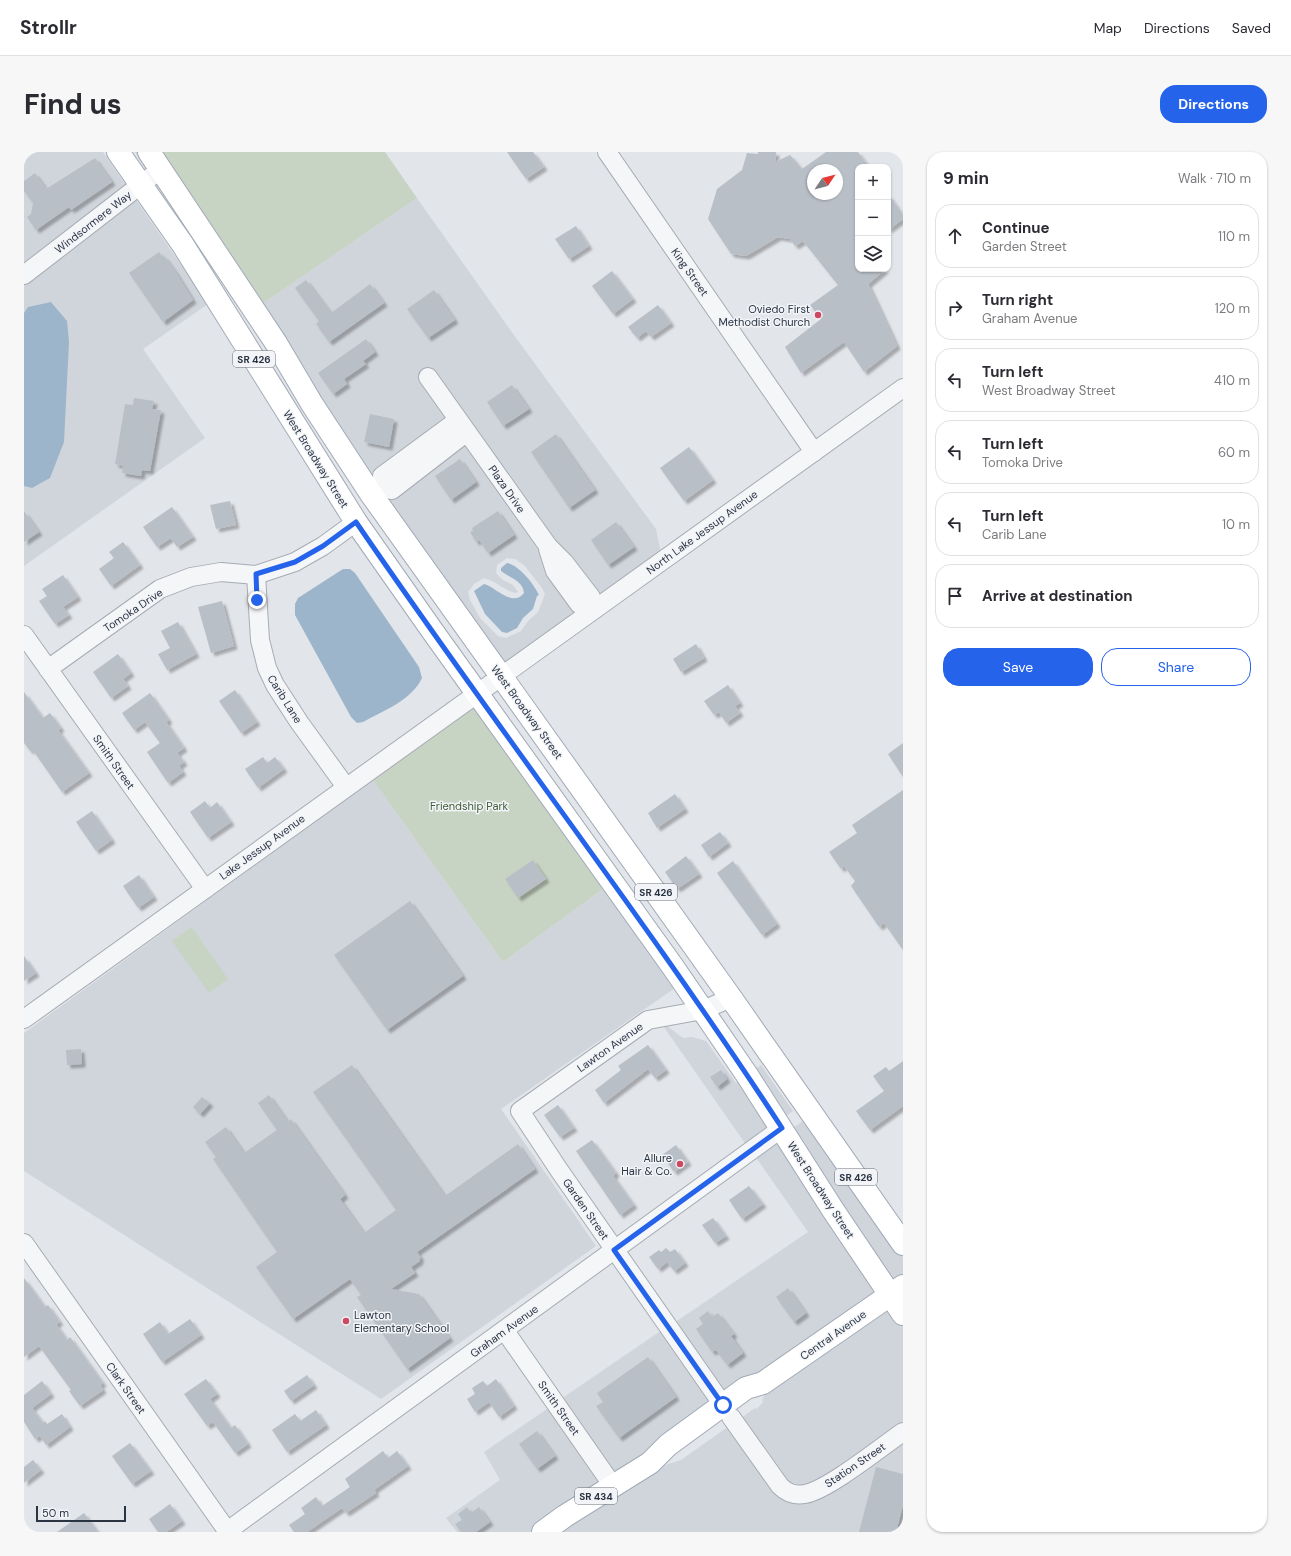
<!DOCTYPE html>
<html lang="en">
<head>
<meta charset="utf-8">
<style>
	body { margin:0; font-family:"DM Sans",sans-serif; background:#f7f7f7; color:#2b2b33 }
	.controls { position:absolute; right:12px; top:12px; display:grid; overflow:hidden; border-radius:8px; box-shadow:0 1px 3px #0004 }
	.controls button { width:36px; height:36px; display:grid; place-items:center; padding:0; border:0; border-bottom:1px solid #e1e1e2; background:#fff; color:#2b2b33; font:20px sans-serif }
	.compass { position:absolute; left:783px; top:12px; width:36px; height:36px; border-radius:50%; background:#fff; box-shadow:0 1px 3px #0004; rotate:55deg }
	.scale { position:absolute; left:12px; bottom:10px; width:90px; box-sizing:border-box; padding-left:4px; border:2px solid #2a3442; border-top:0; font-size:11px; line-height:14px; white-space:nowrap; color:#2a3442; -webkit-text-stroke:3px #f2f4f8; paint-order:stroke }
	.stop { position:absolute; width:12px; height:12px; margin:-9px; border:3px solid #2563eb; border-radius:50%; background:#fff }
	.stop.end { background:#2563eb; border-color:#fff; box-shadow:0 1px 4px #0008 }
	.list { margin:0; padding:0; list-style:none }
	h2 { display:flex; justify-content:space-between; align-items:center; height:52px; margin:0; padding:0 16px; font-size:17px }
	h2 small { font-size:13px; font-weight:400; color:#7c7c81 }
	.list li { display:grid; grid-template-columns:26px 1fr auto; gap:12px; align-items:center; box-sizing:border-box; height:64px; margin:0 8px 8px; padding:0 8px; border:1px solid #e1e1e2; border-radius:16px }
	.list b { display:block; font-size:15px; white-space:nowrap }
	.list p { margin:0; font-size:13px; white-space:nowrap; color:#7c7c81 }
	.list em { font-size:13px; font-style:normal; color:#7c7c81 }
	.actions { display:flex; gap:8px; padding:12px 16px }
	.actions a { flex:1; padding:9px 0; border:1px solid #2563eb; border-radius:16px; text-align:center; font-size:14px; color:#2563eb }
	.actions .main { background:#2563eb; color:#fff }
	.icon { flex:none; width:22px; height:22px; fill:none; stroke:currentColor; stroke-width:2; stroke-linecap:round; stroke-linejoin:round }
	.map { position:relative; flex:none; width:879px; height:1380px; overflow:hidden; border-radius:16px }
	header { display:flex; align-items:center; gap:24px; box-sizing:border-box; height:56px; padding:0 20px; background:#fff; border-bottom:1px solid #e1e1e2 }
	header strong { font-size:19px }
	nav { display:flex; gap:22px; margin-inline-start:auto; font-size:14px }
	.intro { display:flex; align-items:center; justify-content:space-between; box-sizing:border-box; height:96px; padding:0 24px }
	h1 { margin:0; font-size:28px }
	.button { padding:10px 18px; border-radius:16px; background:#2563eb; color:#fff; font-size:14px; font-weight:700 }
	main { display:flex; gap:24px; padding:0 24px }
	aside { flex:1; background:#fff; border-radius:16px; box-shadow:0 1px 3px #0004 }
	.map>svg:first-child { display:block }
	.built { fill:#d0d5dc; fill-rule:evenodd }
	.green { fill:#c8d4c3 }
	.water { fill:#9db5ca }
	.building { fill:#b9bfc7; fill-rule:evenodd; filter:url(#shadow) }
	.lines { fill:none; stroke-linecap:round; stroke-linejoin:round }
	.minor-casing { stroke:#a7acb4; stroke-width:20 }
	.major-casing { stroke:#a1aab6; stroke-width:24 }
	.minor { stroke:#f5f6f8; stroke-width:18 }
	.major { stroke:#fff; stroke-width:22 }
	.route { stroke:#2563eb; stroke-width:5 }
	.poi-dot { fill:#cd4962; stroke:#f2f4f8; stroke-width:1.5 }
	.labels { text-anchor:middle; dominant-baseline:central; stroke-width:3; stroke-linejoin:round; paint-order:stroke }
	.shield { fill:#f2f4f8; stroke:#666e79; stroke-width:1 }
	.shield-label { font-size:10px; font-weight:bold; fill:#2a3442 }
	.street-label { font-size:11px; fill:#2a3442; stroke:#f2f4f8 }
	.poi-label { font-size:11px; fill:#2a3442; stroke:#f2f4f8; text-anchor:end }
	.park-label { font-size:11px; fill:#405e37; stroke:#f2f4f8 }
</style>
</head>
<body>
<header>
<strong>Strollr</strong>
<nav><a>Map</a><a>Directions</a><a>Saved</a></nav>
</header>
<div class="intro"><h1>Find us</h1><a class="button">Directions</a></div>
<main>
<div class="map">
<svg width="879" height="1380" viewBox="0 0 879 1380">
	<defs>
		<filter id="shadow"><feDropShadow dx="3.5" dy="3.5" stdDeviation="1" flood-color="#0004"/></filter>
	</defs>
	<rect width="100%" height="100%" fill="#e2e5ea"/>
	<!-- built -->
	<g class="built">
		<polygon points="0,0 79,0 184,152 119,197 181,286 0,414"/>
		<polygon points="393,46 487,179 632,377 637,402 574,447 529,390 406,216 394,224 425,267 348,332 225,161"/>
		<path d="M441 289 515 394 556 460 479 515 360 349 370 344ZM483 406 491 407 500 413 518 436 521 442 514 460 504 469 497 479 482 486 474 484 456 466 446 448 444 440 450 432 460 426 468 429 485 439 491 441 494 440 489 433 479 428 472 421 473 413Z"/>
		<polygon points="349,628 479,810 579,737 651,836 477,957 572,1094 357,1247 0,1019 0,881"/>
		<polygon points="635,868 659,886 668,885 682,889 712,931 737,913 769,959 723,994"/>
		<polygon points="783,966 879,1105 879,1127 701,1244 650,1171 784,1080 731,1004"/>
		<polygon points="879,1142 879,1273 798,1329 781,1336 766,1334 717,1266 731,1256 733,1257 739,1250 738,1248 744,1237"/>
		<polygon points="638,1178 690,1252 591,1325 537,1247"/>
		<polygon points="526,1255 579,1332 508,1380 433,1380 422,1366 476,1328 460,1300"/>
		<polygon points="705,1274 759,1346 879,1288 879,1380 529,1380 629,1317 657,1308"/>
	</g>
	<!-- green -->
	<g class="green">
		<polygon points="111,0 361,0 393,46 225,161"/>
		<polygon points="451,554 579,737 479,810 349,628"/>
		<polygon points="168,775 204,827 185,841 148,789"/>
	</g>
	<!-- water -->
	<g class="water">
		<polygon points="27,150 43,169 45,190 40,290 26,326 8,336 0,334 0,161 4,155"/>
		<path d="M483 411C495 413 510 432 515 443L513 444 509 457 499 466 493 476 483 481 478 480 461 462 450 439 460 432C472 435 488 456 500 441 499 429 486 426 477 419V416Z"/>
		<path d="M319 417H326L331 421 395 515 398 526C388 548 359 559 339 570L333 571 327 565 271 463V452L274 446Z"/>
	</g>
	<!-- building -->
	<g class="building">
		<polygon points="483,0 509,0 520,15 502,27"/>
		<path d="M734 0H752L751 10 766 3 778 17 802 0H834L845 15H834V117H862L844 132 873 194 840 220 820 190 777 221 761 195 797 167 786 153 814 133 779 89 771 94 766 87 754 85 722 104 707 102 684 67 693 37 718 18 723 1 734 2ZM789 18H813V42H789Z"/>
		<polygon points="71,6 88,30 47,58 45,55 12,78 3,65 7,62 9,51 0,39 0,29 11,21 22,37"/>
		<polygon points="864,42 879,63 879,67 864,78"/>
		<polygon points="552,74 565,94 545,107 531,87"/>
		<polygon points="135,100 139,105 140,104 151,119 169,148 139,170 105,121"/>
		<polygon points="588,119 609,147 589,162 568,134"/>
		<polygon points="282,128 307,161 346,132 360,151 305,190 292,172 295,169 271,136"/>
		<polygon points="410,138 431,168 404,186 383,157"/>
		<polygon points="634,153 647,171 627,185 622,179 613,186 604,175"/>
		<polygon points="342,187 351,200 339,209 342,212 320,227 323,232 309,242 294,221"/>
		<polygon points="488,233 505,257 479,274 463,250"/>
		<polygon points="110,246 130,249 128,257 137,258 126,319 118,318 117,324 98,321 99,314 91,312 101,252 109,253"/>
		<polygon points="346,262 370,267 365,295 340,290"/>
		<polygon points="532,282 571,338 545,356 507,300"/>
		<polygon points="665,295 689,328 660,349 636,316"/>
		<polygon points="436,307 452,330 427,348 411,324"/>
		<polygon points="206,349 212,373 192,377 186,353"/>
		<polygon points="148,355 169,385 153,395 147,386 133,395 119,375"/>
		<polygon points="0,359 15,380 0,390"/>
		<polygon points="474,359 490,383 464,401 455,388 452,390 446,380 449,379 448,376"/>
		<polygon points="592,370 610,395 584,413 567,388"/>
		<polygon points="99,390 116,413 87,434 75,417 90,406 85,400"/>
		<polygon points="39,423 54,445 39,455 45,463 31,472 15,449 23,444 18,437"/>
		<polygon points="198,449 210,494 187,501 174,455"/>
		<polygon points="154,470 172,502 143,518 134,502 146,496 137,479"/>
		<polygon points="672,492 680,506 657,520 649,507"/>
		<polygon points="94,502 107,521 99,527 104,534 87,546 69,520"/>
		<polygon points="704,533 716,551 711,554 716,561 702,571 695,560 690,563 680,549"/>
		<polygon points="211,538 233,570 217,581 195,549"/>
		<polygon points="0,540 19,566 26,561 37,576 34,578 65,621 38,640 8,597 6,599 0,591"/>
		<polygon points="126,541 145,568 142,570 160,596 153,601 160,610 155,614 159,620 144,631 123,600 136,591 121,570 110,578 98,561"/>
		<polygon points="879,591 879,625 864,602"/>
		<polygon points="239,605 243,611 251,605 260,617 234,636 221,617"/>
		<polygon points="879,638 879,798 860,771 855,775 827,734 831,729 820,714 817,717 805,700 833,681 828,673"/>
		<polygon points="651,642 661,657 633,676 624,661"/>
		<polygon points="181,649 186,656 193,650 207,670 184,686 166,660"/>
		<polygon points="68,659 88,688 72,699 52,670"/>
		<polygon points="696,680 704,691 685,705 677,693"/>
		<polygon points="662,704 675,722 653,737 641,720"/>
		<polygon points="509,708 522,727 494,746 481,727"/>
		<polygon points="709,709 753,772 738,783 693,721"/>
		<polygon points="115,723 130,745 114,756 99,734"/>
		<polygon points="386,749 439,824 363,878 310,803"/>
		<polygon points="0,804 12,821 0,829"/>
		<polygon points="624,893 642,918 631,926 624,917 580,951 571,938 597,918 594,914"/>
		<polygon points="57,897 58,912 43,913 42,898"/>
		<polygon points="879,909 879,954 846,978 832,959 860,939 849,924 862,915 865,919"/>
		<polygon points="328,913 421,1044 494,992 511,1017 393,1100 397,1106 395,1107 396,1109 387,1115 391,1121 367,1137 395,1142 426,1186 383,1217 333,1145 337,1143 326,1127 269,1167 232,1115 253,1100 189,1007 192,1005 181,990 202,975 220,1001 253,978 234,951 245,943 264,970 267,967 321,1043 316,1047 340,1081 372,1058 289,940"/>
		<polygon points="697,918 703,927 693,935 686,925"/>
		<polygon points="178,945 186,951 176,962 169,955"/>
		<polygon points="534,953 550,976 536,985 520,963"/>
		<polygon points="568,988 592,1021 589,1024 610,1053 596,1063 552,999"/>
		<polygon points="652,993 664,1010 650,1020 638,1003"/>
		<polygon points="725,1034 739,1052 718,1067 705,1048"/>
		<polygon points="689,1066 702,1084 691,1091 678,1073"/>
		<polygon points="642,1096 646,1100 651,1097 661,1111 650,1119 643,1110 634,1117 625,1105 635,1098 637,1100"/>
		<polygon points="0,1126 21,1155 24,1153 36,1170 32,1172 43,1188 46,1185 79,1231 76,1233 79,1238 56,1254 45,1239 47,1238 15,1194 0,1205"/>
		<polygon points="764,1136 782,1161 770,1170 752,1145"/>
		<polygon points="684,1159 688,1165 694,1161 710,1182 707,1184 719,1201 703,1213 692,1198 688,1200 672,1177 679,1172 675,1166"/>
		<polygon points="166,1167 177,1183 138,1210 119,1182 136,1170 144,1182"/>
		<polygon points="624,1205 652,1245 595,1286 572,1254 579,1250 573,1241"/>
		<polygon points="283,1223 290,1233 267,1249 260,1239"/>
		<polygon points="182,1227 193,1242 186,1247 207,1276 211,1273 224,1292 211,1301 189,1270 183,1274 160,1242"/>
		<polygon points="472,1227 490,1254 475,1265 465,1250 451,1260 443,1247 451,1242 448,1236 459,1229 463,1234"/>
		<polygon points="18,1229 27,1242 8,1256 19,1271 21,1269 23,1272 38,1262 46,1275 22,1293 16,1284 11,1287 0,1270 0,1243"/>
		<polygon points="292,1258 302,1273 263,1300 248,1278 271,1262 276,1269"/>
		<polygon points="513,1279 531,1304 513,1317 495,1292"/>
		<polygon points="106,1291 127,1319 108,1332 88,1304"/>
		<polygon points="359,1299 364,1306 373,1299 384,1314 350,1338 352,1341 322,1361 318,1356 283,1380 270,1380 265,1373 281,1362 277,1356 292,1345 298,1354 326,1335 321,1327"/>
		<polygon points="9,1308 17,1318 0,1331 0,1315"/>
		<polygon points="852,1315 879,1322 879,1353 872,1380 835,1380"/>
		<polygon points="146,1352 158,1369 142,1380 134,1380 125,1367"/>
		<polygon points="443,1355 447,1361 455,1355 466,1370 452,1380 437,1380 431,1372 438,1368 434,1362"/>
		<polygon points="60,1361 74,1380 33,1380"/>
	</g>
	<g class="lines">
		<defs>
			<g id="minor">
				<polyline points="583,0 790,300"/>
				<polyline points="0,123 137,17"/>
				<polyline points="404,225 524,394 540,410 567,445 569,458"/>
				<polyline points="357,335 358,324 434,268"/>
				<polyline points="347,342 357,335 368,338 443,280"/>
				<polyline points="524,397 531,419 555,452 569,458"/>
				<polyline points="232,423 236,488 243,516 251,533 275,570 322,635"/>
				<polyline points="0,483 181,737"/>
				<polyline points="24,517 136,437 167,425 197,420 232,423 271,410 299,394 332,370"/>
				<polyline points="0,867 879,236"/>
				<polyline points="0,1091 204,1380"/>
				<polyline points="481,1179 589,1334"/>
				<polyline points="699,1253 535,1018 496,959 624,868 679,858 707,846"/>
				<path d="M707 1265 756 1334C763 1341 770 1344 781 1342 804 1338 857 1295 879 1280"/>
				<polyline points="202,1380 758,976"/>
			</g>
			<g id="major">
				<polyline points="94,0 159,93 332,370 407,477 649,815 723,923 809,1058 879,1162"/>
				<polyline points="125,0 252,191 288,252 347,342 707,846 879,1092"/>
				<polyline points="519,1380 541,1364 626,1311 644,1293 722,1236 739,1231 879,1134"/>
			</g>
		</defs>
		<!-- minor casing -->
		<use href="#minor" class="minor-casing"/>
		<!-- major casing -->
		<use href="#major" class="major-casing"/>
		<!-- minor -->
		<use href="#minor" class="minor"/>
		<!-- major -->
		<use href="#major" class="major"/>
	</g>
	<g class="lines">
		<!-- route -->
		<path class="route" d="M233 448 232 422 271 410 299 394 332 370C471 574 623 769 758 976L590 1098 699 1253"/>
	</g>
	<!-- markers -->
	<g class="poi-dot">
		<circle cx="794" cy="163" r="4"/>
		<circle cx="656" cy="1012" r="4"/>
		<circle cx="322" cy="1169" r="4"/>
	</g>
	<g class="labels">
		<!-- shield labels -->
		<g class="shield">
			<rect x="209" y="199" width="42" height="16" rx="3"/>
			<rect x="611" y="732" width="42" height="16" rx="3"/>
			<rect x="811" y="1017" width="42" height="16" rx="3"/>
			<rect x="551" y="1336" width="42" height="16" rx="3"/>
		</g>
		<g class="shield-label">
			<text x="230" y="207">SR 426</text>
			<text x="632" y="740">SR 426</text>
			<text x="832" y="1025">SR 426</text>
			<text x="572" y="1344">SR 434</text>
		</g>
		<!-- street labels -->
		<g class="street-label">
			<text transform="translate(69 70) rotate(-38)">Windsormere Way</text>
			<text transform="translate(666 120) rotate(55)">King Street</text>
			<text transform="translate(292 307) rotate(58)">West Broadway Street</text>
			<text transform="translate(483 337) rotate(55)">Plaza Drive</text>
			<text transform="translate(678 380) rotate(-36)">North Lake Jessup Avenue</text>
			<text transform="translate(109 458) rotate(-34)">Tomoka Drive</text>
			<text transform="translate(261 547) rotate(58)">Carib Lane</text>
			<text transform="translate(503 560) rotate(54)">West Broadway Street</text>
			<text transform="translate(90 610) rotate(55)">Smith Street</text>
			<text transform="translate(238 695) rotate(-36)">Lake Jessup Avenue</text>
			<text transform="translate(586 895) rotate(-35)">Lawton Avenue</text>
			<text transform="translate(797 1038) rotate(57)">West Broadway Street</text>
			<text transform="translate(562 1057) rotate(55)">Garden Street</text>
			<text transform="translate(480 1179) rotate(-36)">Graham Avenue</text>
			<text transform="translate(809 1183) rotate(-35)">Central Avenue</text>
			<text transform="translate(102 1236) rotate(55)">Clark Street</text>
			<text transform="translate(535 1256) rotate(55)">Smith Street</text>
			<text transform="translate(831 1313) rotate(-34)">Station Street</text>
		</g>
		<!-- poi labels -->
		<g class="poi-label">
			<text x="786" y="157">Oviedo First<tspan x="786" dy="13">Methodist Church</tspan></text>
			<text x="648" y="1006">Allure<tspan x="648" dy="13">Hair &amp; Co.</tspan></text>
			<text x="330" y="1163" text-anchor="start">Lawton<tspan x="330" dy="13">Elementary School</tspan></text>
		</g>
		<!-- park labels -->
		<g class="park-label">
			<text x="445" y="654">Friendship Park</text>
		</g>
	</g>
</svg>
<div class="controls">
<button>+</button>
<button>−</button>
<button><svg class="icon" aria-label="layers" viewBox="0 0 24 24"><path d="M12 4l9 5-9 5-9-5zM3 14l9 5 9-5"/></svg></button>
</div>
<svg class="compass" viewBox="-18 -18 36 36"><path d="M0-13l5 13h-10z" fill="#e53935"/><path d="M0 13l5-13h-10z" fill="#7c7c81"/></svg>
<div class="scale">50 m</div>
<div class="stop" style="left:699px;top:1253px"></div>
<div class="stop end" style="left:233px;top:448px"></div>
</div>
<aside>
<h2>9 min<small>Walk · 710 m</small></h2>
<ul class="list">
<li><svg class="icon" aria-label="ahead" viewBox="0 0 24 24"><path d="M12 20V5M6 11l6-6 6 6"/></svg><div><b>Continue</b><p>Garden Street</p></div><em>110 m</em></li>
<li><svg class="icon" aria-label="right" viewBox="0 0 24 24"><path d="M7 20v-9h11M14 6l5 5-5 5"/></svg><div><b>Turn right</b><p>Graham Avenue</p></div><em>120 m</em></li>
<li><svg class="icon" aria-label="left" viewBox="0 0 24 24"><path d="M17 20v-9H6M10 6l-5 5 5 5"/></svg><div><b>Turn left</b><p>West Broadway Street</p></div><em>410 m</em></li>
<li><svg class="icon" aria-label="left" viewBox="0 0 24 24"><path d="M17 20v-9H6M10 6l-5 5 5 5"/></svg><div><b>Turn left</b><p>Tomoka Drive</p></div><em>60 m</em></li>
<li><svg class="icon" aria-label="left" viewBox="0 0 24 24"><path d="M17 20v-9H6M10 6l-5 5 5 5"/></svg><div><b>Turn left</b><p>Carib Lane</p></div><em>10 m</em></li>
<li><svg class="icon" aria-label="arrive" viewBox="0 0 24 24"><path d="M6 21V4h12l-3 4 3 4H6"/></svg><div><b>Arrive at destination</b></div></li>
</ul>
<div class="actions"><a class="main">Save</a><a>Share</a></div>
</aside>
</main>
</body>
</html>
